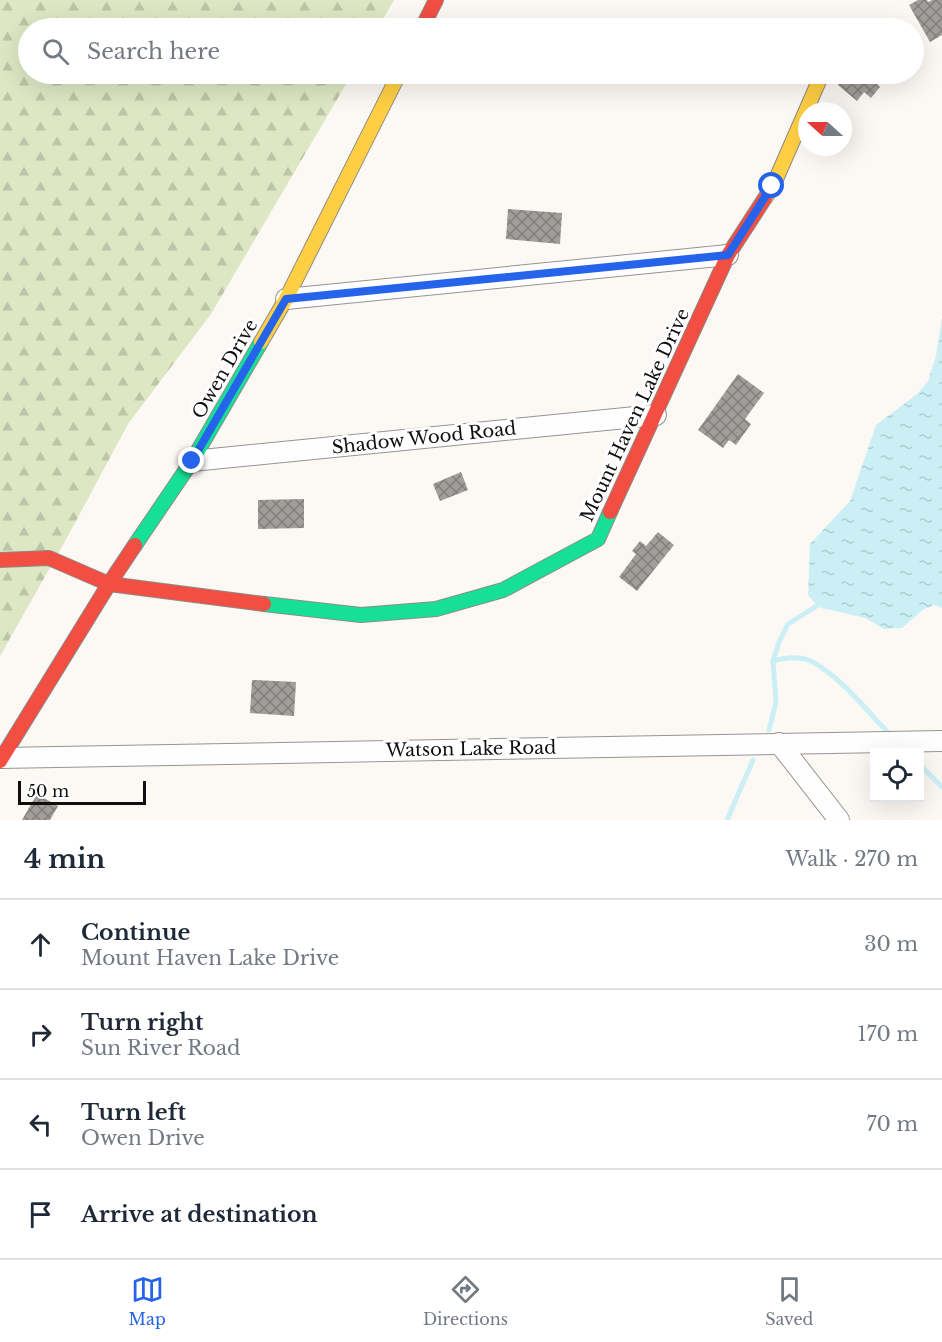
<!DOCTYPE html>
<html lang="en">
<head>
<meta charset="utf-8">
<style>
	body { margin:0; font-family:"Libre Baskerville",serif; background:#f6f6f7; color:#1f2937 }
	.controls { position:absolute; right:18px; bottom:18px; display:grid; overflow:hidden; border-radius:0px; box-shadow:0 6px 24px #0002 }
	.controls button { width:54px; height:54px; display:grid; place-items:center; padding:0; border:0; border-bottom:2px solid #e0e1e3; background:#fff; color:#1f2937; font:30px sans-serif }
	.compass { position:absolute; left:798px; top:102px; width:54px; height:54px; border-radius:50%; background:#fff; box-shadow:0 6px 24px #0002; rotate:291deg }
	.scale { position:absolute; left:18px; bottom:15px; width:128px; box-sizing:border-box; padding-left:6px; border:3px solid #0f0f0f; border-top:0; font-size:16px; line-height:21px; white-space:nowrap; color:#0f0f0f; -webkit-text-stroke:4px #fff; paint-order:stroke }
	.stop { position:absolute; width:18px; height:18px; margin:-14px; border:4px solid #2563eb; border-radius:50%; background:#fff }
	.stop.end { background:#2563eb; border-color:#fff; box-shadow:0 2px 6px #0008 }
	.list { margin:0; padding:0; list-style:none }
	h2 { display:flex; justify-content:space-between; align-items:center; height:78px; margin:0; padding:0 24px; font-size:26px }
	h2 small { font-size:20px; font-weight:400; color:#747a83 }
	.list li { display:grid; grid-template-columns:39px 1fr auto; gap:18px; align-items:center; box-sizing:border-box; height:90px; padding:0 24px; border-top:2px solid #e0e1e3 }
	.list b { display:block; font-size:22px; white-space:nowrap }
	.list p { margin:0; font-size:20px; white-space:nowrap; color:#747a83 }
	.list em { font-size:20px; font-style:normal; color:#747a83 }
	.icon { flex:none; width:33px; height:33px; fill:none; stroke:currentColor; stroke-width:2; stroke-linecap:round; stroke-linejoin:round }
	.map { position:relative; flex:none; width:942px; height:820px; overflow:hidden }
	.search { position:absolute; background:#fff; box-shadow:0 6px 24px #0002; left:18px; right:18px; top:18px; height:66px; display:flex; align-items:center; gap:15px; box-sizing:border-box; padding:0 21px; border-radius:33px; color:#747a83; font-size:22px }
	.sheet { height:438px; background:#fff }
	nav { display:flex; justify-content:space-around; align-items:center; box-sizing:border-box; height:84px; border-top:2px solid #e0e1e3; background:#fff; font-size:16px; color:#747a83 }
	nav a { display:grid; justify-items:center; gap:3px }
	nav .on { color:#2563eb }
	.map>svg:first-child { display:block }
	.forest { fill:url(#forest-firs) }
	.water { fill:url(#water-ripples) }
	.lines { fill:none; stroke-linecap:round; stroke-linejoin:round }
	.stream { stroke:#cceff5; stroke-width:5 }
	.building { fill:url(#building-cross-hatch) }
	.street-casing { stroke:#969493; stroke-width:22 }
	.fast-casing { stroke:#8c8b89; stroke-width:16 }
	.slow-casing { stroke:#8c8b89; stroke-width:16 }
	.jam-casing { stroke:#8c8b89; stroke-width:16 }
	.street { stroke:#fffefe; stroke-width:20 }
	.fast { stroke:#16e098; stroke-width:14 }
	.slow { stroke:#ffcf43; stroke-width:14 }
	.jam { stroke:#f24e42; stroke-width:14 }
	.route { stroke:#2563eb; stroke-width:8 }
	.labels { text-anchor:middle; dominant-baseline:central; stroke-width:6; stroke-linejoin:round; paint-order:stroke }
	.street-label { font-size:18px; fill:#0f0f0f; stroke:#fff }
</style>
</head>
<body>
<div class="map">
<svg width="942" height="820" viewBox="0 0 942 820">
	<defs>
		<pattern id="forest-firs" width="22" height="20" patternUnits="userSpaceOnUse" patternTransform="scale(1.5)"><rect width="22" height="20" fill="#dde7c4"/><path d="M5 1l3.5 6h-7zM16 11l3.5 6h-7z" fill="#bcc5a7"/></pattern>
		<pattern id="water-ripples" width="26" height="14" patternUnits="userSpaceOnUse" patternTransform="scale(1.5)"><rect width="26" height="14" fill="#cceff5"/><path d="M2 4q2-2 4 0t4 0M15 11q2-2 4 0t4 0" fill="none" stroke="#aeccd1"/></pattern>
		<pattern id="building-cross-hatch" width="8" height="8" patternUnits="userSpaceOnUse" patternTransform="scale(1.5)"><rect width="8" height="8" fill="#a09d9a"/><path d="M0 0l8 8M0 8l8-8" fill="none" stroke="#817e7c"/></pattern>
	</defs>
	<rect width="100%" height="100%" fill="#fcf9f5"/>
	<!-- forest -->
	<polygon class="forest" points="0,0 394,0 378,28 28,28 28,74 352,74 211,314 128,424 68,536 0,656"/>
	<!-- water -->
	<polygon class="water" points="942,317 942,608 935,605 924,609 902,628 884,629 865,618 818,607 808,595 810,544 850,501 876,425 917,394 928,381 936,356"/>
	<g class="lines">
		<!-- stream -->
		<g class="stream">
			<path d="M773 661C784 658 800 656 811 661 840 676 868 712 891 736"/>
			<polyline points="769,730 776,702 773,661 779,642 788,624 823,602"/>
			<polyline points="920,765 942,787"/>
			<polyline points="727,820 753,760"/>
		</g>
	</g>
	<!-- building -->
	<g class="building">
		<polygon points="918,0 927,0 928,2 932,0 942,0 942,35 930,42 909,5"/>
		<polygon points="848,74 882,74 875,82 880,87 871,98 864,92 857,101 838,85"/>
		<polygon points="508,209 562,213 560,244 506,239"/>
		<polygon points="738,374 764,393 745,419 751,424 736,445 729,440 723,448 698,430"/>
		<polygon points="461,472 468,490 440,501 433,484"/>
		<polygon points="304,499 304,528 258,529 258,500"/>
		<polygon points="658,532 674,545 637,591 619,577 636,554 632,551 640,541 646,546"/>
		<polygon points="252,680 296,682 294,716 250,713"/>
		<polygon points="37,794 58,806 50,820 22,820"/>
	</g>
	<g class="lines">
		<defs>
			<g id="street">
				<polyline points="286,299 728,255"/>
				<polyline points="192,461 656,415"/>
				<polyline points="779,743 839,820"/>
				<polyline points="0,758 942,741"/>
			</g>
			<g id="fast">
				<polyline points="135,545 192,461 261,342"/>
				<polyline points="264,604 361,615 436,609 503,590 598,539 610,512"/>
			</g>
			<g id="slow">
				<polyline points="765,198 773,186 822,74"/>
				<polyline points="261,342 286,299 399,74"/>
			</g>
			<g id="jam">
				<polyline points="422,28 436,0"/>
				<polyline points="610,512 728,255 765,198"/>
				<polyline points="0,560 49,558 109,584 264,604"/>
				<polyline points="0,761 109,584 135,545"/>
			</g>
		</defs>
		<!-- street casing -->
		<use href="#street" class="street-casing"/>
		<!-- fast casing -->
		<use href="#fast" class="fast-casing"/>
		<!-- slow casing -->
		<use href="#slow" class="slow-casing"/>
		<!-- jam casing -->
		<use href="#jam" class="jam-casing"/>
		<!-- street -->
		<use href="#street" class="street"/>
		<!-- fast -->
		<use href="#fast" class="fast"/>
		<!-- slow -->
		<use href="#slow" class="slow"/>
		<!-- jam -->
		<use href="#jam" class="jam"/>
	</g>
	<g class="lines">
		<!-- route -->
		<polyline class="route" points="192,461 286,299 728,255 772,186"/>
	</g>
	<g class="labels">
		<!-- street labels -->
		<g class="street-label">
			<text transform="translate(225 369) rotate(-60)">Owen Drive</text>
			<text transform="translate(635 415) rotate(-65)">Mount Haven Lake Drive</text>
			<text transform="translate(424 438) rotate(-6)">Shadow Wood Road</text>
			<text transform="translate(471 749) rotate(-1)">Watson Lake Road</text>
		</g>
	</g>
</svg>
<div class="controls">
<button><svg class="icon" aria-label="locate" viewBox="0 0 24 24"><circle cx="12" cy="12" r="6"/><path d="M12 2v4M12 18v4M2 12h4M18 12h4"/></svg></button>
</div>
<svg class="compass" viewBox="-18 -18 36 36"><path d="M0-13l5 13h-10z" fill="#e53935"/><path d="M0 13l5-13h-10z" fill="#747a83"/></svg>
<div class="scale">50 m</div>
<div class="stop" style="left:772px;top:186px"></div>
<div class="stop end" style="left:192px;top:461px"></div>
<div class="search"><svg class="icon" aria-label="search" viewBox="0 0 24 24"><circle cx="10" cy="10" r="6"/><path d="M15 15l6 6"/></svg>Search here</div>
</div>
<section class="sheet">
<h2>4 min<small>Walk · 270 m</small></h2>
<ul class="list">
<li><svg class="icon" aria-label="ahead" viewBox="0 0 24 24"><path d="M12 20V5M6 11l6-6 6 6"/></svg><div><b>Continue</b><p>Mount Haven Lake Drive</p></div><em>30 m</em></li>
<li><svg class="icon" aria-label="right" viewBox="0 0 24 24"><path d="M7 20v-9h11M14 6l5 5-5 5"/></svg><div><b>Turn right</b><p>Sun River Road</p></div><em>170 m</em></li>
<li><svg class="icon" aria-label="left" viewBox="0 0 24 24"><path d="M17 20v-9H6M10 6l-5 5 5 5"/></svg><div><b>Turn left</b><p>Owen Drive</p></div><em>70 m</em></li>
<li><svg class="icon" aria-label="arrive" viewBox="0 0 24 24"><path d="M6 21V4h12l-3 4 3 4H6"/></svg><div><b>Arrive at destination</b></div></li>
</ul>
</section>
<nav>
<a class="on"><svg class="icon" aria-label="map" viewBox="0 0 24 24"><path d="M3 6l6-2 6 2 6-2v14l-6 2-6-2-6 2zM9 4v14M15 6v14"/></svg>Map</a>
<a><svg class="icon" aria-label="directions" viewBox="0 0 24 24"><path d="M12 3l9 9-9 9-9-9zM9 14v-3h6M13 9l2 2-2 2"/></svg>Directions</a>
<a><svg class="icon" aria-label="saved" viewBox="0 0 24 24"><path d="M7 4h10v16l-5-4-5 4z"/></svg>Saved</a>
</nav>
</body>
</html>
